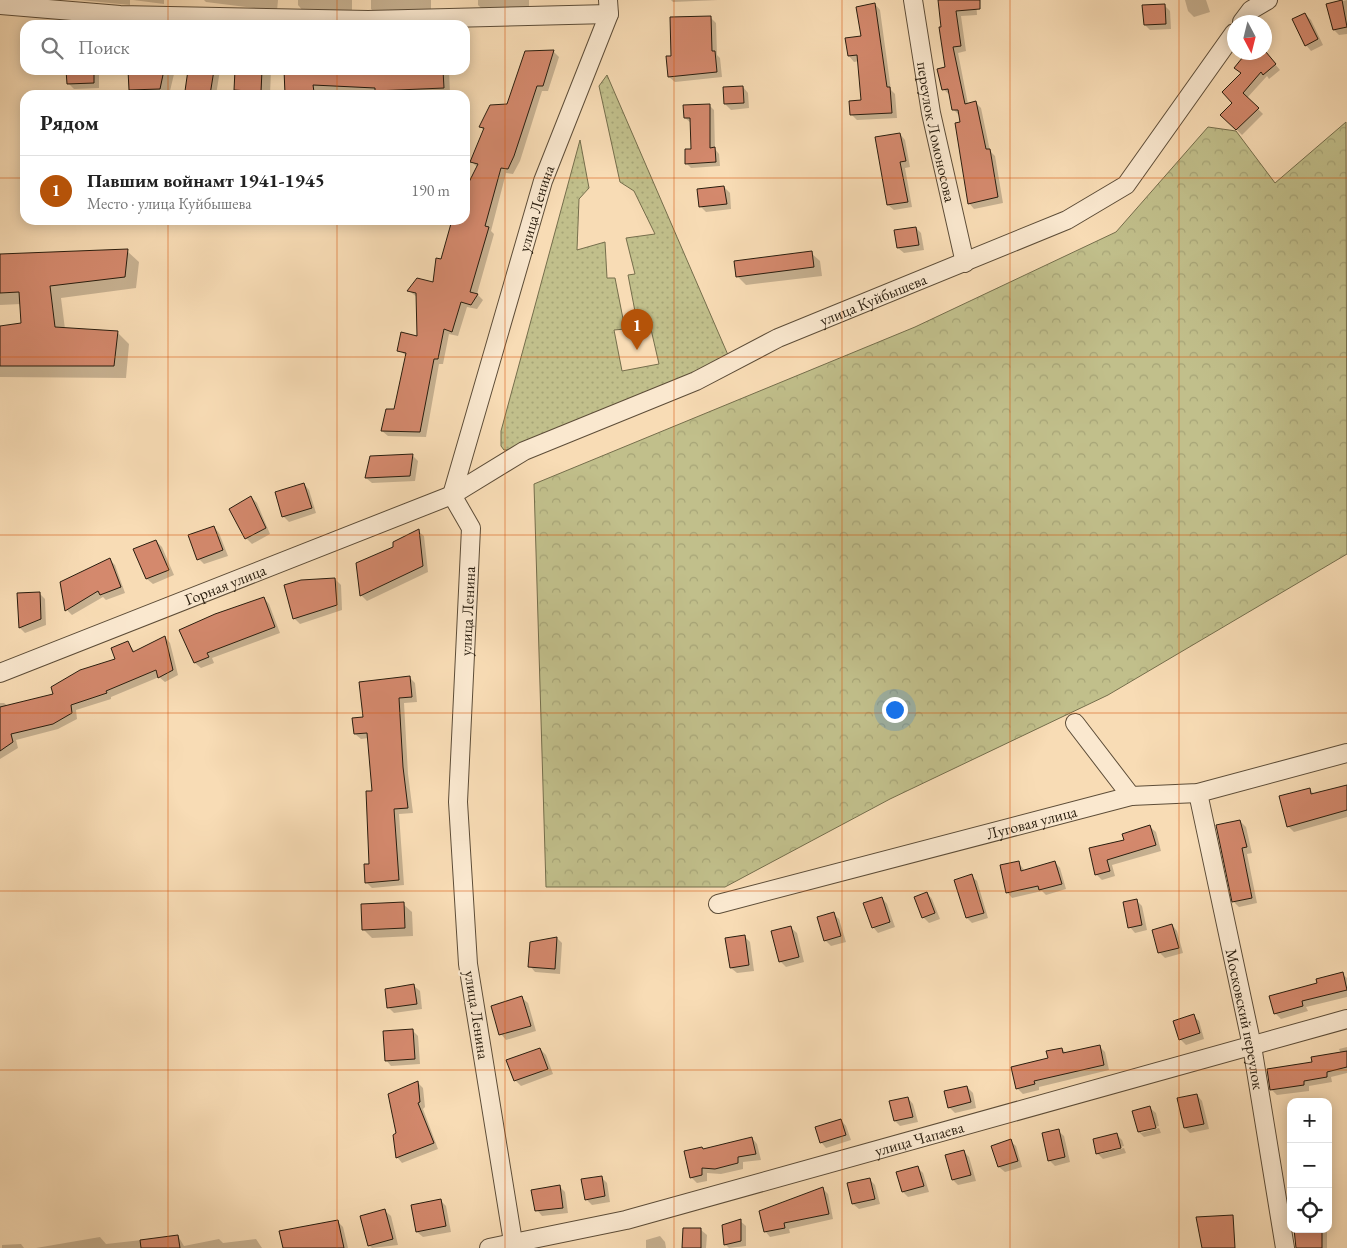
<!DOCTYPE html>
<html lang="ru">
<head>
<meta charset="utf-8">
<style>
	body { margin:0; font-family:"EB Garamond",serif; background:#f6f6f6; color:#222 }
	.controls { position:absolute; right:15px; bottom:15px; display:grid; overflow:hidden; border-radius:10px; box-shadow:0 2px 12px #0003 }
	.controls button { width:45px; height:45px; display:grid; place-items:center; padding:0; border:0; border-bottom:1px solid #e0e0e0; background:#fff; color:#222; font:25px sans-serif }
	.compass { position:absolute; left:1227px; top:15px; width:45px; height:45px; border-radius:50%; background:#fff; box-shadow:0 2px 12px #0003; rotate:173deg }
	.you { position:absolute; left:894px; top:709px; width:18px; height:18px; margin:-12px; border:4px solid #fff; border-radius:50%; background:#1a73e8; box-shadow:0 0 0 8px #1a73e833 }
	.badge { display:grid; place-items:center; width:32px; height:32px; border-radius:50%; background:#b45309; color:#fff; font-size:16px; font-weight:700 }
	.pin { position:absolute; translate:-50% -41px; filter:drop-shadow(0 1px 2px #0008) }
	.pin::after { content:''; position:absolute; top:26px; width:18px; height:15px; background:inherit; clip-path:polygon(0 0,100% 0,50% 100%) }
	.list { margin:0; padding:0; list-style:none }
	h2 { display:flex; justify-content:space-between; align-items:center; height:65px; margin:0; padding:0 20px; font-size:21px }
	h2 small { font-size:16px; font-weight:400; color:#767676 }
	.list li { display:grid; grid-template-columns:32px 1fr auto; gap:15px; align-items:center; box-sizing:border-box; height:70px; padding:0 20px; border-top:1px solid #e0e0e0 }
	.list b { display:block; font-size:19px; white-space:nowrap }
	.list p { margin:0; font-size:16px; white-space:nowrap; color:#767676 }
	.list em { font-size:16px; font-style:normal; color:#767676 }
	.icon { flex:none; width:28px; height:28px; fill:none; stroke:currentColor; stroke-width:2; stroke-linecap:round; stroke-linejoin:round }
	.map { position:relative; flex:none; width:1347px; height:1248px; overflow:hidden }
	.search { position:absolute; background:#fff; box-shadow:0 2px 12px #0003; left:20px; top:20px; width:450px; height:55px; display:flex; align-items:center; gap:12px; box-sizing:border-box; padding:0 18px; border-radius:15px; color:#767676; font-size:19px }
	.panel { position:absolute; background:#fff; box-shadow:0 2px 12px #0003; left:20px; top:90px; width:450px; height:135px; border-radius:15px }
	.map>svg:first-child { display:block }
	.grass { fill:url(#grass-dots); stroke:#756e4c }
	.forest { fill:url(#forest-crowns); stroke:#756e4c }
	.shadow { fill:#0003 }
	.building { fill:#d4896d; stroke:#291d0e }
	.lines { fill:none; stroke-linecap:round; stroke-linejoin:round }
	.minor-casing { stroke:#5d4d38; stroke-width:20 }
	.minor { stroke:#fae8cf; stroke-width:18 }
	.grid { fill:none; stroke:#d5530c; stroke-width:1; stroke-opacity:0.55 }
	.labels { text-anchor:middle; dominant-baseline:central; stroke-width:4.5; stroke-linejoin:round; paint-order:stroke }
	.street-label { font-size:16px; fill:#291d0e; stroke:#fae8cf }
</style>
</head>
<body>
<div class="map">
<svg width="1347" height="1248" viewBox="0 0 1347 1248">
	<defs>
		<pattern id="grass-dots" width="8" height="8" patternUnits="userSpaceOnUse" patternTransform="scale(1.25)"><rect width="8" height="8" fill="#c1bf8b"/><path d="M2 2h.1M6 6h.1" fill="none" stroke="#a6a477" stroke-width="1.8" stroke-linecap="round"/></pattern>
		<pattern id="forest-crowns" width="20" height="18" patternUnits="userSpaceOnUse" patternTransform="scale(1.25)"><rect width="20" height="18" fill="#c1bf8b"/><path d="M2 6a3 3 0 1 1 6 0M12 15a3 3 0 1 1 6 0" fill="none" stroke="#a6a477"/></pattern>
	</defs>
	<rect width="100%" height="100%" fill="#f8dcb5"/>
	<filter id="stains"><feTurbulence type="fractalNoise" baseFrequency=".004" numOctaves="4"/><feColorMatrix values="0 0 0 0 .2 0 0 0 0 .09 0 0 0 0 .02 0 0 0 .5 -.17"/></filter>
	<radialGradient id="worn" r=".72"><stop offset=".6" stop-color="#630" stop-opacity="0"/><stop offset="1" stop-color="#630" stop-opacity=".3"/></radialGradient>
	<!-- grass -->
	<polygon class="grass" points="607,75 728,355 725,360 510,450 504,450 501,446 501,431 580,140 589,188 579,199 577,250 605,242 607,278 615,278 625,329 614,330 622,371 659,364 650,325 638,327 628,275 635,274 626,238 655,234 634,191 620,182 599,86"/>
	<!-- forest -->
	<polygon class="forest" points="1346,122 1347,554 1108,695 890,799 725,887 546,887 534,484 915,327 1116,232 1208,127 1236,131 1275,183"/>
	<!-- shadow -->
	<g class="shadow">
		<polygon points="80,0 130,0 130,5"/>
		<polygon points="133,0 164,0 164,4"/>
		<polygon points="204,0 278,0 277,11 206,2"/>
		<polygon points="298,0 352,0 352,10 303,11 298,5"/>
		<polygon points="371,0 431,0 431,12 376,14 371,9"/>
		<polygon points="478,0 529,0 529,9 484,11 478,5"/>
		<polygon points="671,0 718,0 673,2"/>
		<polygon points="939,0 976,0 977,15 961,16 966,51 958,53 968,104 975,102 981,108 990,151 995,156 1003,203 974,209 969,203 961,123 959,115 953,109 950,95 943,89 946,68"/>
		<polygon points="1185,0 1206,0 1210,12 1194,17 1188,11"/>
		<polygon points="1347,0 1347,34 1339,35 1334,30 1328,5"/>
		<polygon points="875,4 880,10 891,90 895,94 897,118 857,120 851,114 862,101 859,61 854,62 849,56 847,39 863,37"/>
		<polygon points="1164,5 1170,11 1171,29 1150,30 1145,25"/>
		<polygon points="1305,14 1311,20 1323,45 1311,51 1306,45"/>
		<polygon points="710,17 716,23 717,55 720,58 722,77 675,82 669,77 673,57"/>
		<polygon points="553,51 559,57 548,91 542,91 520,161 513,174 506,173 491,231 494,234 477,294 483,300 477,309 467,307 458,336 449,334 443,364 439,364 426,437 388,436 382,431 395,410 407,356 398,350 418,337 417,297 409,291 434,284 453,220 465,220 465,193 478,168 472,162 484,131 481,127 508,105"/>
		<polygon points="1264,51 1280,70 1269,79 1267,76 1247,98 1263,114 1242,135 1222,115 1234,103 1242,73"/>
		<polygon points="68,70 99,70 99,88 74,89 68,83"/>
		<polygon points="130,70 175,70 169,95 136,95 130,89"/>
		<polygon points="189,70 220,70 216,95 190,95 186,91"/>
		<polygon points="236,70 271,70 270,95 240,95 235,90"/>
		<polygon points="285,70 449,70 450,94 380,95 320,91 320,95 288,95"/>
		<polygon points="743,87 748,93 749,108 731,110 725,104"/>
		<polygon points="709,105 714,110 715,149 719,154 720,166 691,168 687,164 692,150 691,123 685,118"/>
		<polygon points="900,134 905,140 910,167 905,168 912,207 894,210 888,205"/>
		<polygon points="724,187 730,193 731,209 706,212 700,206"/>
		<polygon points="916,228 921,233 924,250 904,253 898,248"/>
		<polygon points="127,251 139,262 136,288 61,298 65,329 117,332 129,344 126,378 0,377 0,327 22,324 21,304 0,305 0,256"/>
		<polygon points="811,253 820,261 822,276 746,285 737,276"/>
		<polygon points="413,456 418,461 415,481 372,483 366,478"/>
		<polygon points="304,484 309,490 316,513 289,522 283,516"/>
		<polygon points="251,497 257,503 270,534 252,544 246,538 231,510"/>
		<polygon points="214,527 219,533 228,556 204,564 199,559"/>
		<polygon points="418,531 424,536 428,572 367,601 361,595 357,564 395,547"/>
		<polygon points="156,541 162,547 174,575 153,584 147,579 135,550"/>
		<polygon points="110,560 115,565 125,593 106,600 103,597 72,615 67,610"/>
		<polygon points="335,579 341,585 342,610 300,624 294,618"/>
		<polygon points="39,593 45,599 46,625 25,633 20,628"/>
		<polygon points="264,598 269,604 280,633 212,658 214,663 201,668 195,663 181,630"/>
		<polygon points="165,637 170,643 178,675 165,682 159,677 111,697 111,699 76,710 77,719 58,729 16,740 18,748 0,759 0,703 4,703 8,706 54,695 117,659 127,642 135,652"/>
		<polygon points="409,677 415,683 417,702 404,703 408,774 413,813 399,814 404,885 372,888 366,882 370,865 373,792 369,738 361,739 355,734 365,718"/>
		<polygon points="1347,786 1347,817 1294,832 1288,826 1309,789 1314,794"/>
		<polygon points="1240,821 1246,827 1252,853 1247,854 1257,903 1239,907 1233,901"/>
		<polygon points="1150,827 1156,832 1161,851 1112,865 1115,876 1102,880 1096,874 1090,849 1126,841"/>
		<polygon points="1018,862 1025,871 1055,862 1060,868 1066,889 1046,895 1042,891 1012,898 1007,892"/>
		<polygon points="971,876 977,881 988,918 972,923 967,918"/>
		<polygon points="927,893 932,899 940,919 929,923 923,917"/>
		<polygon points="882,898 887,904 895,927 878,933 873,927"/>
		<polygon points="1136,900 1142,906 1147,930 1135,933 1130,927"/>
		<polygon points="403,904 412,912 413,936 372,938 363,929"/>
		<polygon points="833,914 839,919 846,942 831,946 825,940"/>
		<polygon points="1172,925 1177,931 1183,953 1165,958 1160,953 1153,930"/>
		<polygon points="791,928 797,933 804,962 786,967 780,961"/>
		<polygon points="744,936 750,942 754,971 737,973 731,968"/>
		<polygon points="557,938 562,943 560,974 535,972 530,966"/>
		<polygon points="1342,974 1347,978 1347,997 1306,1007 1308,1011 1281,1019 1275,1013 1319,984"/>
		<polygon points="414,986 420,991 422,1009 394,1013 389,1008"/>
		<polygon points="522,998 528,1003 536,1031 506,1040 501,1034"/>
		<polygon points="1193,1016 1199,1021 1204,1039 1186,1045 1180,1039"/>
		<polygon points="412,1030 418,1036 420,1064 391,1066 386,1060"/>
		<polygon points="1099,1046 1105,1052 1109,1070 1039,1087 1039,1090 1023,1094 1017,1088 1062,1049 1066,1053"/>
		<polygon points="1347,1047 1347,1073 1331,1077 1332,1082 1309,1086 1309,1091 1277,1095 1271,1089 1313,1063 1341,1054 1339,1049"/>
		<polygon points="540,1049 546,1055 553,1074 521,1086 515,1080"/>
		<polygon points="417,1082 423,1088 425,1107 423,1109 438,1149 402,1163 397,1157 398,1134"/>
		<polygon points="967,1087 973,1093 976,1108 955,1113 949,1107"/>
		<polygon points="1197,1095 1202,1101 1209,1129 1190,1133 1185,1128"/>
		<polygon points="908,1098 913,1104 918,1122 900,1126 895,1121"/>
		<polygon points="1150,1108 1156,1113 1159,1126 1141,1130 1141,1133 1159,1128 1161,1133 1144,1137 1139,1132"/>
		<polygon points="841,1120 846,1126 851,1140 826,1148 821,1142"/>
		<polygon points="1058,1131 1064,1136 1070,1162 1055,1166 1049,1160"/>
		<polygon points="1117,1135 1122,1140 1124,1146 1100,1152 1100,1154 1124,1148 1126,1153 1103,1159 1097,1153"/>
		<polygon points="752,1138 757,1144 761,1160 743,1162 743,1169 721,1174 707,1173 707,1181 697,1183 691,1177 704,1150"/>
		<polygon points="1010,1141 1016,1146 1022,1167 1005,1172 999,1167 993,1147"/>
		<polygon points="964,1152 969,1157 976,1181 958,1185 953,1180"/>
		<polygon points="918,1168 923,1173 929,1192 908,1197 903,1192"/>
		<polygon points="601,1177 607,1183 610,1202 592,1205 586,1199"/>
		<polygon points="869,1179 875,1185 880,1204 859,1209 853,1204"/>
		<polygon points="559,1186 565,1192 568,1213 542,1216 537,1210"/>
		<polygon points="823,1189 828,1194 833,1219 789,1229 790,1233 770,1237 765,1231"/>
		<polygon points="440,1200 446,1206 451,1232 423,1237 417,1232"/>
		<polygon points="385,1211 391,1216 398,1245 372,1248 369,1245"/>
		<polygon points="740,1221 746,1226 746,1246 729,1248 725,1244"/>
		<polygon points="338,1222 343,1227 348,1248 284,1248"/>
		<polygon points="1297,1229 1327,1229 1327,1248 1301,1248"/>
		<polygon points="701,1230 707,1235 706,1248 684,1248"/>
		<polygon points="178,1236 184,1246 219,1239 223,1243 256,1239 262,1248 36,1248 100,1237 106,1244"/>
		<polygon points="660,1236 665,1242 666,1248 646,1248 646,1240"/>
		<polygon points="21,1244 24,1248 2,1248 2,1245"/>
	</g>
	<!-- building -->
	<g class="building">
		<polygon points="938,0 980,0 980,9 956,11 961,46 953,47 965,104 976,101 986,149 990,149 998,197 968,204 955,123 960,122 958,110 952,110 948,89 942,90 937,69 945,67 939,27 941,27"/>
		<polygon points="1342,0 1347,27 1333,30 1326,4"/>
		<polygon points="875,3 887,87 890,87 892,113 850,115 849,101 861,100 857,55 848,56 845,38 861,36 856,7"/>
		<polygon points="1165,4 1166,24 1144,25 1142,5"/>
		<polygon points="1305,13 1318,39 1305,46 1292,19"/>
		<polygon points="711,16 712,51 715,51 717,72 668,77 666,56 671,56 670,17"/>
		<polygon points="554,50 543,86 537,86 514,156 508,169 501,168 485,226 489,227 470,292 478,294 471,305 461,302 452,332 444,329 438,359 434,359 420,432 381,431 386,409 394,409 406,353 397,351 401,332 417,336 416,293 407,291 417,278 433,282 436,258 441,259 452,220 465,220 465,190 478,164 470,162 484,128 479,127 490,105 507,104 525,51"/>
		<polygon points="1247,52 1266,52 1276,64 1263,75 1261,72 1243,93 1259,108 1236,130 1220,115 1232,103 1222,92 1241,73 1234,68"/>
		<polygon points="66,70 94,70 94,83 67,84"/>
		<polygon points="128,70 164,70 160,89 129,90"/>
		<polygon points="188,70 214,70 210,95 185,91"/>
		<polygon points="235,70 262,70 261,92 234,90"/>
		<polygon points="284,70 443,70 444,88 375,91 375,88 313,85 314,92 285,94"/>
		<polygon points="743,86 744,103 724,104 723,87"/>
		<polygon points="710,104 710,148 715,147 716,162 685,164 685,149 691,149 690,118 684,118 683,105"/>
		<polygon points="900,133 906,161 900,162 908,202 887,205 875,137"/>
		<polygon points="724,186 727,204 699,207 697,189"/>
		<polygon points="916,227 919,245 897,248 894,230"/>
		<polygon points="128,249 125,277 50,286 55,327 118,331 114,366 0,366 0,326 21,323 19,292 0,293 0,254"/>
		<polygon points="812,251 814,267 736,277 734,261"/>
		<polygon points="413,454 410,476 365,478 370,456"/>
		<polygon points="304,483 312,508 282,517 275,492"/>
		<polygon points="251,496 266,528 245,539 229,509"/>
		<polygon points="214,526 223,550 197,560 188,535"/>
		<polygon points="419,529 423,566 360,596 356,563 393,547 393,542"/>
		<polygon points="156,540 169,570 146,579 133,549"/>
		<polygon points="110,558 121,587 100,595 98,591 65,611 60,582"/>
		<polygon points="335,578 337,605 293,619 284,585 301,580"/>
		<polygon points="40,592 41,619 19,628 17,593"/>
		<polygon points="264,597 275,627 207,653 209,657 194,663 179,630 215,614"/>
		<polygon points="165,636 173,670 158,678 156,670 106,691 107,693 71,705 72,713 53,724 11,734 13,742 0,751 0,707 53,694 51,687 80,670 115,659 111,648 128,641 133,652"/>
		<polygon points="410,676 412,697 399,698 403,767 408,808 394,809 399,880 365,883 364,864 369,864 366,791 372,791 367,733 354,734 352,718 363,717 359,682"/>
		<polygon points="1347,785 1347,810 1287,827 1279,796 1310,788 1311,794"/>
		<polygon points="1240,820 1247,847 1242,848 1252,898 1232,902 1216,825"/>
		<polygon points="1150,825 1156,845 1107,860 1110,871 1095,875 1089,848 1124,840 1122,834"/>
		<polygon points="1019,861 1021,871 1055,861 1062,884 1039,890 1038,886 1006,893 1000,865"/>
		<polygon points="972,874 984,913 966,918 954,880"/>
		<polygon points="927,892 935,913 922,918 914,897"/>
		<polygon points="882,897 890,922 872,928 863,903"/>
		<polygon points="1137,899 1142,925 1128,928 1123,902"/>
		<polygon points="404,902 405,928 362,930 361,904"/>
		<polygon points="834,912 841,936 824,941 817,917"/>
		<polygon points="1172,924 1179,948 1158,953 1152,930"/>
		<polygon points="791,926 799,957 779,962 771,931"/>
		<polygon points="745,935 749,965 730,968 725,938"/>
		<polygon points="557,937 555,969 528,967 530,942"/>
		<polygon points="1343,972 1347,990 1302,1001 1303,1006 1274,1014 1269,996 1317,983 1316,979"/>
		<polygon points="414,984 417,1004 387,1008 385,989"/>
		<polygon points="522,996 531,1026 499,1035 491,1006"/>
		<polygon points="1194,1014 1200,1033 1179,1040 1173,1021"/>
		<polygon points="413,1029 415,1059 385,1061 383,1031"/>
		<polygon points="1100,1045 1104,1065 1034,1081 1035,1084 1016,1089 1011,1067 1048,1058 1046,1051 1062,1048 1063,1053"/>
		<polygon points="540,1048 548,1069 514,1081 506,1060"/>
		<polygon points="1347,1051 1347,1067 1327,1072 1327,1077 1304,1081 1304,1085 1270,1090 1267,1069 1312,1062 1311,1057"/>
		<polygon points="418,1081 420,1102 418,1103 434,1143 396,1158 393,1135 396,1133 388,1094"/>
		<polygon points="967,1086 971,1102 948,1108 944,1091"/>
		<polygon points="1197,1094 1204,1124 1184,1128 1177,1098"/>
		<polygon points="908,1097 913,1117 894,1121 889,1101"/>
		<polygon points="1150,1106 1156,1128 1138,1132 1132,1111"/>
		<polygon points="841,1119 846,1135 820,1143 815,1127"/>
		<polygon points="1059,1129 1065,1157 1048,1161 1042,1133"/>
		<polygon points="1117,1133 1121,1148 1096,1154 1093,1139"/>
		<polygon points="752,1137 756,1154 738,1157 738,1163 715,1169 702,1168 702,1175 690,1178 684,1151 702,1147 703,1149"/>
		<polygon points="1011,1139 1018,1161 998,1167 991,1146"/>
		<polygon points="964,1150 971,1175 952,1180 945,1155"/>
		<polygon points="918,1166 924,1186 902,1192 896,1172"/>
		<polygon points="602,1176 605,1196 585,1200 581,1179"/>
		<polygon points="870,1178 875,1199 852,1204 847,1183"/>
		<polygon points="560,1185 563,1208 535,1211 531,1190"/>
		<polygon points="823,1187 829,1214 784,1223 785,1228 764,1232 759,1211"/>
		<polygon points="441,1199 446,1226 416,1232 411,1205"/>
		<polygon points="385,1209 393,1239 368,1246 360,1216"/>
		<polygon points="1233,1215 1235,1248 1202,1248 1196,1217"/>
		<polygon points="741,1219 741,1241 724,1245 722,1225"/>
		<polygon points="338,1220 344,1248 283,1248 279,1231"/>
		<polygon points="683,1228 701,1228 701,1248 682,1248"/>
		<polygon points="1294,1229 1322,1229 1322,1248 1296,1248"/>
		<polygon points="178,1235 180,1248 141,1248 140,1240"/>
	</g>
	<g class="lines">
		<defs>
			<g id="minor">
				<path id="s1" d="M913 0 931 113 965 263"/>
				<polyline points="0,5 120,15 368,20 609,14"/>
				<polyline points="1242,22 1251,10 1268,0"/>
				<path id="s2" d="M0 673 452 495 524 451 696 381 778 338 1067 220 1126 185 1234 33"/>
				<polyline points="1075,723 1131,796"/>
				<path id="s3" d="M1198 793 1252 1046 1285 1248"/>
				<path id="s4" d="M718 904 1131 796 1198 793 1347 753"/>
				<path id="s5" d="M489 1248 626 1220 1347 1019"/>
				<path id="s6" d="M514 1248 468 964 458 802 471 528 452 495 543 181 609 14 608 0"/>
			</g>
		</defs>
		<!-- minor casing -->
		<use href="#minor" class="minor-casing"/>
		<!-- minor -->
		<use href="#minor" class="minor"/>
	</g>
	<!-- grid -->
	<path class="grid" d="M168 0V25M337 0V25M505 0V1248M674 0V1248M842 0V1248M1010 0V1248M1179 0V1248M168 70V95M337 70V95M0 178H25M465 178H1347M168 220V1248M337 220V1248M0 357H1347M0 535H1347M0 713H1347M0 891H1347M0 1070H1347"/>
	<g class="labels">
		<!-- street labels -->
		<g class="street-label">
			<text stroke="none"><textPath href="#s1" startOffset="134">переулок Ломоносова</textPath></text>
			<text stroke="none"><textPath href="#s6" startOffset="1061">улица Ленина</textPath></text>
			<text stroke="none"><textPath href="#s2" startOffset="951">улица Куйбышева</textPath></text>
			<text stroke="none"><textPath href="#s2" startOffset="242">Горная улица</textPath></text>
			<text stroke="none"><textPath href="#s6" startOffset="641">улица Ленина</textPath></text>
			<text stroke="none"><textPath href="#s4" startOffset="324">Луговая улица</textPath></text>
			<text transform="translate(477 1015) rotate(81)">улица Ленина</text>
			<text stroke="none"><textPath href="#s3" startOffset="231">Московский переулок</textPath></text>
			<text stroke="none"><textPath href="#s5" startOffset="444">улица Чапаева</textPath></text>
		</g>
	</g>
	<rect width="100%" height="100%" filter="url(#stains)"/>
	<rect width="100%" height="100%" fill="url(#worn)"/>
</svg>
<div class="controls">
<button>+</button>
<button>−</button>
<button><svg class="icon" aria-label="locate" viewBox="0 0 24 24"><circle cx="12" cy="12" r="6"/><path d="M12 2v4M12 18v4M2 12h4M18 12h4"/></svg></button>
</div>
<svg class="compass" viewBox="-18 -18 36 36"><path d="M0-13l5 13h-10z" fill="#e53935"/><path d="M0 13l5-13h-10z" fill="#767676"/></svg>
<div class="you"></div>
<div class="pin badge" style="left:637px;top:350px">1</div>
<div class="search"><svg class="icon" aria-label="search" viewBox="0 0 24 24"><circle cx="10" cy="10" r="6"/><path d="M15 15l6 6"/></svg>Поиск</div>
<section class="panel">
<h2>Рядом<small></small></h2>
<ul class="list">
<li><span class="badge">1</span><div><b>Павшим войнамт 1941-1945</b><p>Место · улица Куйбышева</p></div><em>190 m</em></li>
</ul>
</section>
</div>
</body>
</html>
